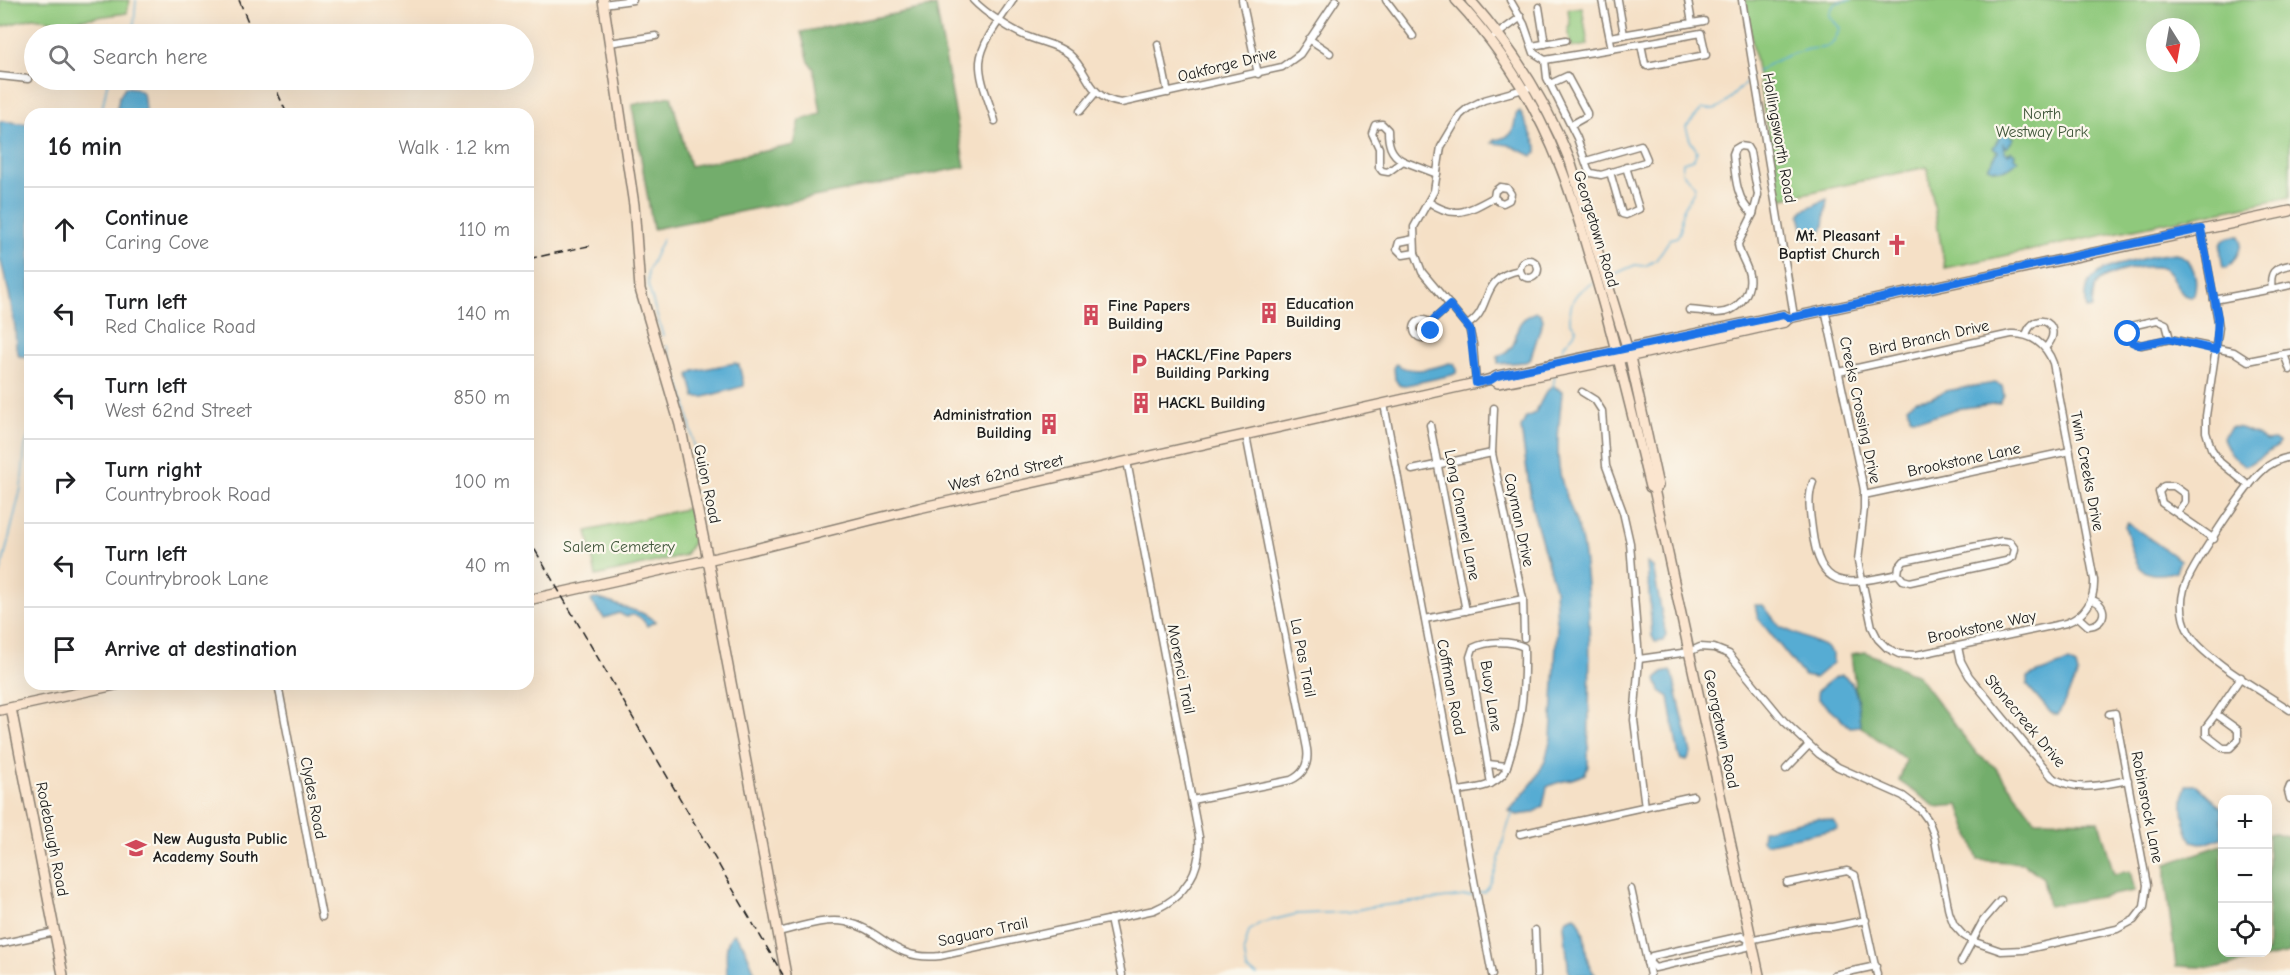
<!DOCTYPE html>
<html lang="en">
<head>
<meta charset="utf-8">
<style>
	body { margin:0; font-family:"Comic Neue",sans-serif; background:#f6f6f6; color:#202124 }
	.controls { position:absolute; right:18px; bottom:18px; display:grid; overflow:hidden; border-radius:12px; box-shadow:0 6px 24px #0002 }
	.controls button { width:54px; height:54px; display:grid; place-items:center; padding:0; border:0; border-bottom:2px solid #e0e0e0; background:#fff; color:#202124; font:30px sans-serif }
	.compass { position:absolute; left:2146px; top:18px; width:54px; height:54px; border-radius:50%; background:#fff; box-shadow:0 6px 24px #0002; rotate:169deg }
	.stop { position:absolute; width:18px; height:18px; margin:-14px; border:4px solid #1a73e8; border-radius:50%; background:#fff }
	.stop.end { background:#1a73e8; border-color:#fff; box-shadow:0 2px 6px #0008 }
	.list { margin:0; padding:0; list-style:none }
	h2 { display:flex; justify-content:space-between; align-items:center; height:78px; margin:0; padding:0 24px; font-size:26px }
	h2 small { font-size:20px; font-weight:400; color:#757577 }
	.list li { display:grid; grid-template-columns:39px 1fr auto; gap:18px; align-items:center; box-sizing:border-box; height:84px; padding:0 24px; border-top:2px solid #e0e0e0 }
	.list b { display:block; font-size:22px; white-space:nowrap }
	.list p { margin:0; font-size:20px; white-space:nowrap; color:#757577 }
	.list em { font-size:20px; font-style:normal; color:#757577 }
	.icon { flex:none; width:33px; height:33px; fill:none; stroke:currentColor; stroke-width:2; stroke-linecap:round; stroke-linejoin:round }
	.map { position:relative; flex:none; width:2290px; height:975px; overflow:hidden }
	.search { position:absolute; background:#fff; box-shadow:0 6px 24px #0002; left:24px; top:24px; width:510px; height:66px; display:flex; align-items:center; gap:15px; box-sizing:border-box; padding:0 21px; border-radius:33px; color:#757577; font-size:22px }
	.panel { position:absolute; background:#fff; box-shadow:0 6px 24px #0002; left:24px; top:108px; width:510px; height:582px; border-radius:18px }
	.map>svg:first-child { display:block }
	.green { fill:#8fc97c; stroke:#56724c; stroke-width:1.5; fill-rule:evenodd }
	.forest { fill:#73ad6c; stroke:#486444; stroke-width:1.5 }
	.water { fill:#56acd3; stroke:#396478; stroke-width:1.5 }
	.lines { fill:none; stroke-linecap:round; stroke-linejoin:round }
	.stream { stroke:#56acd3; stroke-width:1.5 }
	.street-casing { stroke:#887e71; stroke-width:9 }
	.secondary-casing { stroke:#887e71; stroke-width:12 }
	.street { stroke:#fff; stroke-width:6 }
	.secondary { stroke:#fbe5cf; stroke-width:9 }
	.rail { stroke:#1c1c1c; stroke-width:1.5; stroke-dasharray:9 4.5; stroke-linecap:butt }
	.route { stroke:#1a73e8; stroke-width:8 }
	.labels { text-anchor:middle; dominant-baseline:central; stroke-width:4.5; stroke-linejoin:round; paint-order:stroke }
	.street-label { font-size:16px; fill:#1c1c1c; stroke:#fbf7ec }
	.park-label { font-size:16px; fill:#44593e; stroke:#fbf7ec }
	.poi-label { font-size:16px; font-weight:bold; fill:#1c1c1c; stroke:#fbf7ec; text-anchor:start }
</style>
</head>
<body>
<div class="map">
<svg width="2290" height="975" viewBox="0 0 2290 975">
	<rect width="100%" height="100%" fill="#fbf7ec"/>
	<filter id="ink" filterUnits="userSpaceOnUse"><feTurbulence type="fractalNoise" baseFrequency=".0167" numOctaves="2"/><feDisplacementMap in="SourceGraphic" scale="12" xChannelSelector="R" yChannelSelector="G"/><feConvolveMatrix kernelMatrix="1 2 1 2 8 2 1 2 1" color-interpolation-filters="sRGB"/></filter>
	<filter id="wash" filterUnits="userSpaceOnUse"><feTurbulence type="fractalNoise" baseFrequency=".008" numOctaves="4" result="noise"/><feDisplacementMap in="SourceGraphic" scale="24" xChannelSelector="R" yChannelSelector="G"/><feGaussianBlur stdDeviation="1.35" result="paint"/><feColorMatrix in="noise" values="0 0 0 0 0 0 0 0 0 0 0 0 0 0 0 0 0 1.4 0 .05"/><feComposite in="paint" operator="in"/></filter>
	<g filter="url(#wash)">
		<rect width="100%" height="100%" fill="#f5e0c6"/>
		<!-- green -->
		<g class="green">
			<polygon points="0,0 130,0 127,13 61,22 33,18 0,27"/>
			<path d="M1745 0H2290V197L1945 268 1927 167 1779 199ZM2155 27H2191V63H2155Z"/>
			<polygon points="1582,7 1588,45 1571,48 1568,27 1570,26 1568,9"/>
			<polygon points="690,508 696,538 685,555 596,576 587,531"/>
		</g>
		<!-- forest -->
		<g class="forest">
			<polygon points="936,6 965,167 653,229 632,105 671,96 690,166 794,145 800,120 821,114 814,69 809,62 801,32"/>
			<polygon points="1866,652 1918,676 1977,754 1995,767 2035,820 2099,821 2114,874 2130,871 2135,891 2048,906 2043,878 2023,863 1978,860 1959,805 1936,807 1899,781 1906,760 1860,726 1851,654"/>
			<polygon points="2275,833 2290,837 2290,953 2219,968 2176,966 2166,884 2166,864 2222,845 2222,952 2268,952 2268,834"/>
		</g>
		<!-- water -->
		<g class="water">
			<polygon points="125,87 135,88 143,93 146,114 116,114 119,97"/>
			<path d="M1520 111 1537 146V153L1532 156 1509 145 1492 143 1494 140C1514 136 1513 134 1516 114Z"/>
			<polygon points="0,121 30,124 30,344 25,358 19,356 16,347 15,327 9,293 0,258"/>
			<path d="M2003 131 2014 138 2007 148 2003 144 2005 152 2009 154 2011 151 2015 154 2014 157 2018 160C2009 170 2000 173 1988 167L1998 152 1993 148Z"/>
			<polygon points="1827,199 1824,226 1822,231 1806,239 1800,216 1803,210"/>
			<path d="M2239 236C2245 246 2234 262 2227 268L2223 267C2219 249 2217 236 2239 236Z"/>
			<path d="M2176 253C2193 259 2199 277 2194 294L2189 297 2184 295C2176 288 2174 275 2164 269 2151 262 2104 272 2096 285 2092 292 2093 301 2092 308L2087 309C2080 272 2105 268 2134 261 2148 257 2161 254 2176 253Z"/>
			<path d="M1536 312 1541 314 1543 320 1530 360 1525 362 1498 364V356C1529 344 1503 325 1536 312Z"/>
			<polygon points="735,363 739,365 744,386 704,397 695,397 689,375 694,371"/>
			<path d="M1450 363 1454 364 1457 369 1456 373 1452 375 1402 386 1399 385 1395 379 1394 366 1396 364C1412 375 1432 368 1450 363Z"/>
			<polygon points="1995,383 2002,386 2004,395 2000,403 1956,409 1929,418 1911,418 1907,407 1916,400 1931,398 1945,391"/>
			<path d="M1553 386 1562 391C1560 420 1554 453 1562 482 1569 508 1581 527 1584 556 1593 626 1589 695 1588 766L1585 774C1572 781 1559 780 1547 787L1543 806 1533 813 1517 815 1509 811 1534 781 1545 761 1551 738 1557 626 1555 589 1532 507 1521 428 1526 417 1535 413 1546 392Z"/>
			<path d="M2231 427C2246 427 2254 434 2266 441L2274 440 2279 442 2278 446 2246 466C2236 461 2225 448 2223 437Z"/>
			<path d="M2128 523 2180 560 2176 571C2134 584 2135 558 2125 526Z"/>
			<polygon points="1647,563 1653,567 1666,635 1663,641 1655,642 1652,636"/>
			<path d="M593 599H599L642 613 656 621 647 626C642 617 636 612 626 617L619 613 604 618 591 601Z"/>
			<polygon points="1755,605 1763,605 1780,627 1824,646 1833,654 1833,663 1815,678 1804,676 1758,618"/>
			<polygon points="2068,662 2076,666 2078,674 2058,715 2051,713 2027,685 2027,677"/>
			<polygon points="1670,671 1673,676 1691,753 1687,760 1681,760 1678,752 1669,697 1660,691 1656,680 1662,673"/>
			<path d="M1842 675C1860 685 1858 708 1860 726L1850 727 1819 699 1817 691 1835 677Z"/>
			<path d="M2186 785H2197L2222 808V838L2204 844 2192 841C2183 825 2180 802 2186 785Z"/>
			<polygon points="1818,818 1833,821 1838,827 1837,829 1765,844 1762,840 1763,830"/>
			<path d="M1575 916C1591 933 1580 960 1596 975H1569L1564 925 1567 919Z"/>
			<path d="M734 933 744 946 756 975H727C727 962 723 942 734 933Z"/>
		</g>
		<g class="lines">
			<!-- stream -->
			<g class="stream">
				<polyline points="126,34 134,25 136,0"/>
				<path d="M1757 72C1771 62 1789 54 1806 50 1812 48 1820 49 1826 47 1834 44 1837 35 1840 28L1829 16C1832 2 1839 1 1852 0"/>
				<polyline points="101,114 108,80"/>
				<polyline points="663,238 648,271 648,285 663,336"/>
				<path d="M1608 277 1635 265 1645 266 1656 260 1670 239 1677 237C1684 228 1679 223 1682 213 1685 203 1693 198 1695 186L1682 173 1683 162 1694 159 1697 151 1690 140 1686 127 1702 109C1706 109 1713 110 1717 108 1724 107 1744 83 1751 77"/>
				<polyline points="667,346 685,400 697,460"/>
				<path d="M1561 359 1564 345 1574 334 1576 329 1570 321C1569 302 1575 291 1593 283"/>
				<polyline points="1553,388 1555,375"/>
				<polyline points="0,575 21,488 25,447 30,430"/>
				<path d="M1479 893 1485 892C1503 868 1499 838 1513 813"/>
				<polyline points="1257,975 1247,970 1244,950 1249,931 1260,923 1297,914 1348,912 1370,907 1474,895"/>
			</g>
		</g>
	</g>
	<g filter="url(#ink)">
		<g class="lines">
			<defs>
				<g id="street">
					<path d="M973 0C985 13 1014 32 1031 38 1044 43 1058 45 1069 54 1090 72 1087 98 1121 103L1282 67 1300 54 1336 0"/>
					<polyline points="1242,0 1258,74"/>
					<polyline points="1386,0 1413,36"/>
					<polyline points="1510,0 1524,24 1534,53 1545,60 1641,44"/>
					<polyline points="1602,0 1612,49"/>
					<polyline points="1618,0 1624,35"/>
					<polyline points="1688,0 1692,23"/>
					<polyline points="1742,0 1794,316"/>
					<polyline points="603,4 633,0"/>
					<polyline points="1539,7 1545,44"/>
					<polygon points="1701,33 1706,55 1647,66 1645,64 1641,44"/>
					<polyline points="1495,36 1521,17"/>
					<polyline points="1610,37 1704,21"/>
					<polyline points="1309,39 1330,53"/>
					<polyline points="609,43 656,36"/>
					<polyline points="1158,44 1168,93"/>
					<polyline points="1532,46 1566,40"/>
					<polyline points="1545,60 1547,78 1577,138 1588,169 1591,173 1601,175 1645,162 1647,159 1641,145 1586,161"/>
					<polyline points="0,76 28,79"/>
					<polyline points="1550,84 1567,76 1587,113 1587,116 1571,125"/>
					<polyline points="1080,111 1096,92"/>
					<polyline points="199,114 201,111"/>
					<path d="M995 121C990 103 979 81 980 62 982 40 1002 18 1013 0"/>
					<path d="M1382 124 1388 130C1388 143 1390 154 1403 161L1388 172 1382 171 1379 167V148L1372 133 1375 125Z"/>
					<path d="M1740 146 1747 147 1750 152 1758 195 1753 214C1736 201 1735 174 1733 154L1735 149Z"/>
					<polyline points="1403,161 1437,174"/>
					<polyline points="1610,172 1622,214 1626,215 1639,209 1626,167"/>
					<path d="M1429 202C1455 220 1469 211 1494 197L1495 191 1500 187 1507 188 1511 194 1509 200 1503 203 1498 201 1494 197"/>
					<polyline points="2201,229 2219,327 2206,416 2206,432 2211,448 2220,462 2249,486"/>
					<polyline points="1414,239 1399,242 1397,249 1403,255 1415,253"/>
					<circle cx="1529" cy="269" r="9"/>
					<path d="M2290 265C2274 268 2269 272 2272 289L2290 285"/>
					<polyline points="2214,300 2272,289"/>
					<path d="M1825 309 1863 485 1864 491V509L1858 561 1872 627 1878 639 1887 648 1899 654 1916 655 2066 623C2085 616 2095 600 2094 580L2053 363C2046 344 2031 333 2011 334L1839 372"/>
					<path d="M1689 310C1699 310 1708 313 1717 313 1737 313 1752 294 1749 275 1747 264 1739 255 1738 244L1753 214"/>
					<polygon points="2157,320 2166,324 2170,339 2141,345 2132,341 2129,335 2131,326"/>
					<circle cx="1423" cy="329" r="9"/>
					<polyline points="1430,323 1450,305"/>
					<path d="M1467 325C1494 310 1477 278 1520 270"/>
					<path d="M2026 335C2035 307 2067 326 2045 348"/>
					<polyline points="2170,339 2234,352 2248,361 2284,354"/>
					<polyline points="2290,353 2284,354 2290,370"/>
					<polyline points="1476,383 1473,344 1469,328 1422,272 1415,253 1414,227 1434,191 1441,147 1460,115 1468,108 1484,100 1534,86"/>
					<polyline points="1582,392 1595,400 1602,411 1606,466 1623,512 1630,543 1639,659 1634,720 1645,807"/>
					<polyline points="1384,404 1492,975"/>
					<polyline points="1494,408 1492,453 1523,599 1524,638"/>
					<polyline points="1430,425 1466,611"/>
					<path d="M2290 457C2280 459 2269 464 2262 471 2246 485 2189 570 2184 589 2180 604 2182 620 2189 633 2202 658 2265 693 2290 710"/>
					<polyline points="1412,470 1492,453"/>
					<path d="M1813 482C1807 498 1810 512 1812 529 1820 593 1846 585 1898 574"/>
					<polyline points="1864,495 2070,451"/>
					<polyline points="2177,513 2185,502 2185,494 2174,486 2164,486 2159,492 2162,503 2214,539"/>
					<polygon points="2002,541 2010,542 2015,549 2013,557 2006,561 1910,582 1903,580 1898,574 1899,567 1904,561"/>
					<path d="M2078 617 2088 626C2106 625 2109 605 2092 600"/>
					<polyline points="1425,619 1523,599"/>
					<path d="M1958 647 1961 661 1969 676 2052 777C2076 793 2102 785 2128 780"/>
					<polyline points="1639,659 1689,652 1700,647 1714,648 1729,654 1784,721 1819,754 1838,767 1903,796 1920,809 1928,820 1934,835 1949,912 1954,925 1963,935 1972,941 2001,951 2023,950 2117,929 2134,920 2144,907 2147,885 2115,713 2109,714"/>
					<polyline points="278,684 322,917"/>
					<polygon points="2216,714 2238,730 2238,740 2230,748 2223,748 2206,735 2206,727"/>
					<polyline points="2216,714 2241,677"/>
					<polyline points="1488,764 1507,766"/>
					<polyline points="1786,769 1809,745"/>
					<polyline points="2290,786 2288,791 2290,799"/>
					<path d="M1457 791C1476 788 1493 788 1505 772 1521 725 1525 697 1524 647 1509 640 1487 641 1473 648L1470 657 1491 784"/>
					<path d="M1192 800 1291 780C1304 774 1309 763 1307 749L1246 435"/>
					<polyline points="1520,834 1693,796"/>
					<polyline points="1787,883 1847,871 1855,875 1877,975"/>
					<polyline points="1631,889 1650,975"/>
					<polyline points="1110,919 1122,975"/>
					<polyline points="1535,930 1537,975"/>
					<path d="M778 932C800 927 824 918 846 922 884 930 891 961 940 956L1154 910C1185 897 1202 870 1199 837L1127 461"/>
					<polyline points="0,944 55,932"/>
					<polyline points="1649,962 1655,968 1747,947 1749,940"/>
					<polyline points="1961,962 1983,921 2001,900"/>
					<polyline points="1647,963 1649,962 1652,956 1742,936 1749,940 1813,927 1832,927 1866,920"/>
					<polyline points="1834,975 1876,966"/>
				</g>
				<g id="secondary">
					<polyline points="603,0 634,205 640,289 680,425 708,560 786,975"/>
					<path d="M1456 0C1502 49 1537 106 1561 168 1574 201 1583 235 1593 268 1615 340 1632 414 1650 487L1654 489 1759 975"/>
					<path d="M1470 0C1512 48 1546 101 1570 161L1630 357 1658 486 1654 489"/>
					<path d="M1491 379 1498 383C1594 365 1689 344 1785 322L1789 318"/>
					<polyline points="528,600 747,551 919,508 1476,383 1491,379 1497,376 1783,315 1789,318 2290,211"/>
					<polyline points="11,708 63,975"/>
					<polyline points="0,710 120,684"/>
				</g>
			</defs>
			<!-- street casing -->
			<use href="#street" class="street-casing"/>
			<!-- secondary casing -->
			<use href="#secondary" class="secondary-casing"/>
			<!-- street -->
			<use href="#street" class="street"/>
			<!-- secondary -->
			<use href="#secondary" class="secondary"/>
			<!-- rail -->
			<g class="rail">
				<polyline points="239,0 253,34"/>
				<polyline points="272,80 287,114"/>
				<polyline points="528,259 593,245"/>
				<polyline points="528,538 783,975"/>
			</g>
		</g>
	</g>
	<g class="lines" filter="url(#ink)">
		<!-- route -->
		<polyline class="route" points="1431,331 1430,323 1450,305 1470,330 1476,383 1491,380 1497,376 1783,315 1789,318 2201,229 2218,318 2216,350 2169,339 2139,345 2132,342 2128,334"/>
	</g>
	<!-- icons -->
	<defs>
		<symbol id="church-bare" viewBox="-9 -9 18 18"><path d="M-1.2-6h2.4v3.5h3.3v2.4h-3.3V6h-2.4V-.1h-3.3v-2.4h3.3Z" fill="#d1495b" stroke="#fbf7ec" stroke-width="2.5" paint-order="stroke"/></symbol>
		<symbol id="building-bare" viewBox="-9 -9 18 18"><path d="M-4-6H4V6H1V3H-1V6H-4ZM-2.5-4.3h1.7v1.8h-1.7ZM.8-4.3h1.7v1.8H.8ZM-2.5-1h1.7V.8h-1.7ZM.8-1h1.7V.8H.8Z" fill="#d1495b" stroke="#fbf7ec" stroke-width="2.5" paint-order="stroke"/></symbol>
		<symbol id="parking-bare" viewBox="-9 -9 18 18"><path d="M-3.5-5.5H1a3.5 3.5 0 0 1 0 7H-1V5.5H-3.5ZM-1-3.4V-.6H.8a1.4 1.4 0 0 0 0-2.8Z" fill="#d1495b" stroke="#fbf7ec" stroke-width="2.5" paint-order="stroke"/></symbol>
		<symbol id="school-bare" viewBox="-9 -9 18 18"><path d="M0-5L7-2L0 1L-7-2ZM-4 1L0 2.5L4 1V4Q0 6-4 4Z" fill="#d1495b" stroke="#fbf7ec" stroke-width="2.5" paint-order="stroke"/></symbol>
	</defs>
	<g fill-rule="evenodd">
		<use href="#church-bare" x="1882" y="230" width="30" height="30"/>
		<use href="#building-bare" x="1254" y="298" width="30" height="30"/>
		<use href="#building-bare" x="1076" y="300" width="30" height="30"/>
		<use href="#parking-bare" x="1124" y="349" width="30" height="30"/>
		<use href="#building-bare" x="1126" y="388" width="30" height="30"/>
		<use href="#building-bare" x="1034" y="409" width="30" height="30"/>
		<use href="#school-bare" x="121" y="833" width="30" height="30"/>
	</g>
	<g class="labels">
		<!-- street labels -->
		<g class="street-label">
			<text transform="translate(1227 65) rotate(-14)">Oakforge Drive</text>
			<text transform="translate(1779 138) rotate(80)">Hollingsworth Road</text>
			<text transform="translate(1596 229) rotate(73)">Georgetown Road</text>
			<text transform="translate(1929 338) rotate(-12)">Bird Branch Drive</text>
			<text transform="translate(1860 410) rotate(78)">Creeks Crossing Drive</text>
			<text transform="translate(1964 460) rotate(-12)">Brookstone Lane</text>
			<text transform="translate(2087 471) rotate(79)">Twin Creeks Drive</text>
			<text transform="translate(1006 473) rotate(-13)">West 62nd Street</text>
			<text transform="translate(707 484) rotate(78)">Guion Road</text>
			<text transform="translate(1462 515) rotate(79)">Long Channel Lane</text>
			<text transform="translate(1519 520) rotate(78)">Cayman Drive</text>
			<text transform="translate(1982 627) rotate(-12)">Brookstone Way</text>
			<text transform="translate(1303 658) rotate(79)">La Pas Trail</text>
			<text transform="translate(1181 669) rotate(79)">Morenci Trail</text>
			<text transform="translate(1451 687) rotate(79)">Coffman Road</text>
			<text transform="translate(1491 696) rotate(81)">Buoy Lane</text>
			<text transform="translate(2025 721) rotate(50)">Stonecreek Drive</text>
			<text transform="translate(1721 729) rotate(78)">Georgetown Road</text>
			<text transform="translate(313 798) rotate(79)">Clydes Road</text>
			<text transform="translate(2147 807) rotate(79)">Robinsrock Lane</text>
			<text transform="translate(52 839) rotate(79)">Rodebaugh Road</text>
			<text transform="translate(983 932) rotate(-12)">Saguaro Trail</text>
		</g>
		<!-- park labels -->
		<g class="park-label">
			<text x="2042" y="114">North<tspan x="2042" dy="18">Westway Park</tspan></text>
			<text x="619" y="547">Salem Cemetery</text>
		</g>
		<!-- poi labels -->
		<g class="poi-label">
			<text x="1880" y="236" text-anchor="end">Mt. Pleasant<tspan x="1880" dy="18">Baptist Church</tspan></text>
			<text x="1286" y="304">Education<tspan x="1286" dy="18">Building</tspan></text>
			<text x="1108" y="306">Fine Papers<tspan x="1108" dy="18">Building</tspan></text>
			<text x="1156" y="355">HACKL/Fine Papers<tspan x="1156" dy="18">Building Parking</tspan></text>
			<text x="1158" y="403">HACKL Building</text>
			<text x="1032" y="415" text-anchor="end">Administration<tspan x="1032" dy="18">Building</tspan></text>
			<text x="153" y="839">New Augusta Public<tspan x="153" dy="18">Academy South</tspan></text>
		</g>
	</g>
</svg>
<div class="controls">
<button>+</button>
<button>−</button>
<button><svg class="icon" aria-label="locate" viewBox="0 0 24 24"><circle cx="12" cy="12" r="6"/><path d="M12 2v4M12 18v4M2 12h4M18 12h4"/></svg></button>
</div>
<svg class="compass" viewBox="-18 -18 36 36"><path d="M0-13l5 13h-10z" fill="#e53935"/><path d="M0 13l5-13h-10z" fill="#757577"/></svg>
<div class="stop" style="left:2128px;top:334px"></div>
<div class="stop end" style="left:1431px;top:331px"></div>
<div class="search"><svg class="icon" aria-label="search" viewBox="0 0 24 24"><circle cx="10" cy="10" r="6"/><path d="M15 15l6 6"/></svg>Search here</div>
<section class="panel">
<h2>16 min<small>Walk · 1.2 km</small></h2>
<ul class="list">
<li><svg class="icon" aria-label="ahead" viewBox="0 0 24 24"><path d="M12 20V5M6 11l6-6 6 6"/></svg><div><b>Continue</b><p>Caring Cove</p></div><em>110 m</em></li>
<li><svg class="icon" aria-label="left" viewBox="0 0 24 24"><path d="M17 20v-9H6M10 6l-5 5 5 5"/></svg><div><b>Turn left</b><p>Red Chalice Road</p></div><em>140 m</em></li>
<li><svg class="icon" aria-label="left" viewBox="0 0 24 24"><path d="M17 20v-9H6M10 6l-5 5 5 5"/></svg><div><b>Turn left</b><p>West 62nd Street</p></div><em>850 m</em></li>
<li><svg class="icon" aria-label="right" viewBox="0 0 24 24"><path d="M7 20v-9h11M14 6l5 5-5 5"/></svg><div><b>Turn right</b><p>Countrybrook Road</p></div><em>100 m</em></li>
<li><svg class="icon" aria-label="left" viewBox="0 0 24 24"><path d="M17 20v-9H6M10 6l-5 5 5 5"/></svg><div><b>Turn left</b><p>Countrybrook Lane</p></div><em>40 m</em></li>
<li><svg class="icon" aria-label="arrive" viewBox="0 0 24 24"><path d="M6 21V4h12l-3 4 3 4H6"/></svg><div><b>Arrive at destination</b></div></li>
</ul>
</section>
</div>
</body>
</html>
